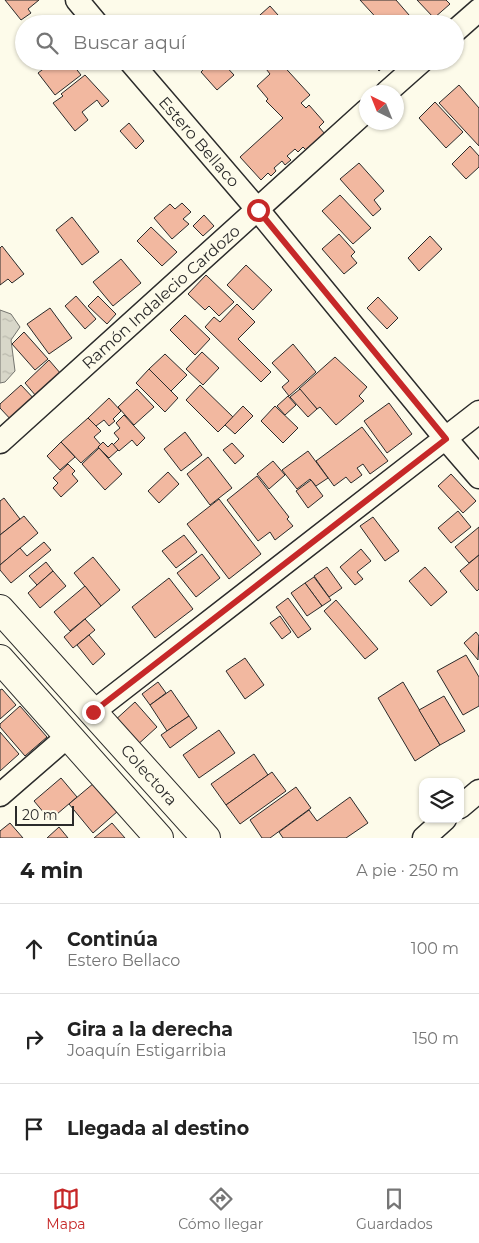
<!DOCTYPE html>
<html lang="es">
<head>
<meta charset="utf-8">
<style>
	body { margin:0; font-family:Montserrat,sans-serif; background:#f2f2f2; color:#222 }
	.controls { position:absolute; right:15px; bottom:15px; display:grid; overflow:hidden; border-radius:10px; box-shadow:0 1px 4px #0004 }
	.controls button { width:45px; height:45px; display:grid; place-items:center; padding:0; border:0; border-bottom:1px solid #e0e0e0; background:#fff; color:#222; font:25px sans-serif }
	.compass { position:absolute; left:359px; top:85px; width:45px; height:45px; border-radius:50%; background:#fff; box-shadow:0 1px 4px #0004; rotate:317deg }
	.scale { position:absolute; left:15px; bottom:12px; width:59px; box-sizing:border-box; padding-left:5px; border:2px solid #2b2b2b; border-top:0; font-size:14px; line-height:18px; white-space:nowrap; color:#2b2b2b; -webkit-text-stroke:4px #fdfbea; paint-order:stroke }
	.stop { position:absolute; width:15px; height:15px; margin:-11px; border:4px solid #c62828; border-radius:50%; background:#fff }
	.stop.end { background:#c62828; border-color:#fff; box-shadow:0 1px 5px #0008 }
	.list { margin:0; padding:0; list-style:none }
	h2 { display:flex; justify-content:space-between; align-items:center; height:65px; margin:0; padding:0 20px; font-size:21px }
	h2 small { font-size:16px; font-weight:400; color:#767676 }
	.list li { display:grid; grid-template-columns:32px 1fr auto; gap:15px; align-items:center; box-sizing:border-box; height:90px; padding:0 20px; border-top:1px solid #e0e0e0 }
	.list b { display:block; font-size:19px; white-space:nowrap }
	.list p { margin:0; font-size:16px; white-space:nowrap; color:#767676 }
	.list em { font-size:16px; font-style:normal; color:#767676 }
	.icon { flex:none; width:28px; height:28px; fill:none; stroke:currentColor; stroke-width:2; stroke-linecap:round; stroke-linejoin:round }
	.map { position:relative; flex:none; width:479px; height:838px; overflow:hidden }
	.search { position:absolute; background:#fff; box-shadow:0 1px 4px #0004; left:15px; right:15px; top:15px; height:55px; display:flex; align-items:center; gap:12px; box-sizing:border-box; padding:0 18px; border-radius:28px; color:#767676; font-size:19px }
	.sheet { height:335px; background:#fff }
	nav { display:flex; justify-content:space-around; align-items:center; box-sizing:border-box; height:70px; border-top:1px solid #e0e0e0; background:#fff; font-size:14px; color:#767676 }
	nav a { display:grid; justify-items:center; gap:2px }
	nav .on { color:#c62828 }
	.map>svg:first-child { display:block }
	.water { fill:url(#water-ripples); stroke:#74746e }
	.building { fill:#f2b8a0; stroke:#2b2b2b }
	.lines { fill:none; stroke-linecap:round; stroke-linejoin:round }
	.minor-casing { stroke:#2b2b2b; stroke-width:25 }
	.major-casing { stroke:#2b2b2b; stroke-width:30 }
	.highway-casing { stroke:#2b2b2b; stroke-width:30 }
	.minor { stroke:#fdfbea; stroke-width:22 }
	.major { stroke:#fdfbea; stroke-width:28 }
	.highway { stroke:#fdfbea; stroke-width:28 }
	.route { stroke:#c62828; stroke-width:6 }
	.labels { text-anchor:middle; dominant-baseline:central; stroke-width:4; stroke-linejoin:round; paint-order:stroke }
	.street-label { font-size:16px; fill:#2b2b2b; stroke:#fdfbea }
</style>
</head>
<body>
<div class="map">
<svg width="479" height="838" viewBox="0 0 479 838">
	<defs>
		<pattern id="water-ripples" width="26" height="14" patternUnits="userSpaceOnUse" patternTransform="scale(1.25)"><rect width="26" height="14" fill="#d8d7c9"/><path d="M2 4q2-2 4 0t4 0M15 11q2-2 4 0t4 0" fill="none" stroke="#bab9ad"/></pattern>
	</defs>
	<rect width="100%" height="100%" fill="#fdfbea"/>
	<!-- water -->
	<polygon class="water" points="0,310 11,314 20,327 11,340 15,371 5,382 0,383"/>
	<!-- building -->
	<g class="building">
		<polygon points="5,0 39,0 28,9 31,13 21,20"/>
		<polygon points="360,0 396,0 416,23 382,24"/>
		<polygon points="417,0 446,0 450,4 434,18"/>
		<polygon points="270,6 286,24 250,24"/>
		<polygon points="54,61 70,61 81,75 55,95 38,73"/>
		<polygon points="212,61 221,61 234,75 217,90 201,72"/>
		<polygon points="225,61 241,61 232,69"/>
		<polygon points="267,61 279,61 310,95 301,103 306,108 309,105 324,122 319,127 325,134 307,151 303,147 298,152 295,149 287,156 291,160 285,165 282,161 274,168 276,171 271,176 268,173 261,180 240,157 283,118 266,101 268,99 257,86 270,74 263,65"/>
		<polygon points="371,61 390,61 379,71"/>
		<polygon points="85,75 109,101 102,107 97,100 82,112 88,120 75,131 53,103 63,96 61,94"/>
		<polygon points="459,85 479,108 479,146 439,103"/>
		<polygon points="435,102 463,132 446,148 419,118"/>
		<polygon points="129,123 144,141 136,149 120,131"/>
		<polygon points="470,146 479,156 479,167 466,179 452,164"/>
		<polygon points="359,163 384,191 374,200 381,209 373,216 340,179"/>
		<polygon points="340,195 371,228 353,244 322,211"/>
		<polygon points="182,203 191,212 183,219 189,224 172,239 154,218 170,204 175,209"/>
		<polygon points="204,215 214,226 203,236 193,226"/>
		<polygon points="72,217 99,252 82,265 56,230"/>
		<polygon points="151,227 177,252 162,266 137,241"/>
		<polygon points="339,234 355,252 351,256 357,263 344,274 322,249"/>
		<polygon points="430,236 442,249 419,271 408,258"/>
		<polygon points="2,246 24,274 12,283 8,279 0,285 0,248"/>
		<polygon points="121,259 141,283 113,306 93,282"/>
		<polygon points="246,265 272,290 253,310 227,285"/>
		<polygon points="206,275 234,302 219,316 209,306 205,310 188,294"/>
		<polygon points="76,296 96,319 85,329 65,306"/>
		<polygon points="98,296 116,314 107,324 88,306"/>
		<polygon points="378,297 398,318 387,329 367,308"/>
		<polygon points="237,304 255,322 238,339 271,372 261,382 205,327 214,317 220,322"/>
		<polygon points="50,308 72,338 49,354 27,324"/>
		<polygon points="185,315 210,339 195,355 170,330"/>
		<polygon points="24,332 48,359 35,370 12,344"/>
		<polygon points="293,344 316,372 289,396 282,387 289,381 272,363"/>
		<polygon points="202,352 219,368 203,385 186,369"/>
		<polygon points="165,354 187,375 171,391 149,369"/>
		<polygon points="335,357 367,387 359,396 364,401 336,425 320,407 317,409 299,389"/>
		<polygon points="49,360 61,374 36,396 25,383"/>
		<polygon points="149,369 178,398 165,412 136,383"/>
		<polygon points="21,385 37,402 14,423 0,408 0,404"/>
		<polygon points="200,385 233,417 218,432 186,400"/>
		<polygon points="137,389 154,407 134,425 118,407"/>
		<polygon points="300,389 317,409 308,417 290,397"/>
		<polygon points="288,396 296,405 285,415 277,406"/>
		<polygon points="109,398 121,411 113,419 115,421 109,426 104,420 96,426 88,418"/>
		<polygon points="389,403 412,434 387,453 364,421"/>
		<polygon points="243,406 253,416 235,434 225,425"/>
		<polygon points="275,406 298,428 283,443 261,421"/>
		<polygon points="124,415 145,438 137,446 132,440 119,451 113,445 119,439 114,433 120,428 116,423"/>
		<polygon points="88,418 101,431 94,437 101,445 81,463 61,442"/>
		<polygon points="362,427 388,461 370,474 363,464 357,468 362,475 351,483 346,477 334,486 316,461"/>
		<polygon points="185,432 202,455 181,471 164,449"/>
		<polygon points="61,442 75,457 60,470 47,456"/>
		<polygon points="103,442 108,447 112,443 118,450 109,458 98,447"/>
		<polygon points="232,443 244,456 235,464 223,450"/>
		<polygon points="99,448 122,474 105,490 82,464"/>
		<polygon points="308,451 328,478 316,486 310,479 297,489 282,470"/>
		<polygon points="208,457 232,488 210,505 187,474"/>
		<polygon points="273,461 285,475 269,489 257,474"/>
		<polygon points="68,464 75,471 72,474 78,481 61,497 53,488 58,483 53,478"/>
		<polygon points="168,472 179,484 159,503 148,491"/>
		<polygon points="451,474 476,501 463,513 438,486"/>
		<polygon points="257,476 289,517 287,519 293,526 275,540 270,532 258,541 227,500"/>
		<polygon points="311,480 323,496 308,508 296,491"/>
		<polygon points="4,498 20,519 0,535 0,501"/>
		<polygon points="219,499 261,554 229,579 187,524"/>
		<polygon points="458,511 471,527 451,543 438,528"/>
		<polygon points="24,516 38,533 0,565 0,535"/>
		<polygon points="373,517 399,551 385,561 360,526"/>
		<polygon points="479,527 479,555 469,563 455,547"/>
		<polygon points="184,535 197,552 176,568 162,551"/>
		<polygon points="44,542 51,550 11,583 0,570 0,565 20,548 27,556"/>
		<polygon points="361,549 371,561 357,572 363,579 355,585 340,567"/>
		<polygon points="202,554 220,578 196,597 177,573"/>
		<polygon points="479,555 479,589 477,591 460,571"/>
		<polygon points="93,557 120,590 101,606 74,573"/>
		<polygon points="46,562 53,571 37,585 29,576"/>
		<polygon points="327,567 342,588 329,597 314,576"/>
		<polygon points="425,567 447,592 431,606 409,581"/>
		<polygon points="53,571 66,586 40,608 28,593"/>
		<polygon points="314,577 331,600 322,606 305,583"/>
		<polygon points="169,578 193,609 155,638 132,607"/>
		<polygon points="305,583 322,606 307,616 291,593"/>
		<polygon points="85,586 101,606 70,631 54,612"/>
		<polygon points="288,598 311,629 298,638 276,607"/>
		<polygon points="336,600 378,649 365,659 324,611"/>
		<polygon points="280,616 291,632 282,639 270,623"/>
		<polygon points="85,619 95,630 73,648 64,637"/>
		<polygon points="476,632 479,636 478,660 464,643"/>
		<polygon points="89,635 105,654 93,665 77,645"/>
		<polygon points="466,655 479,677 479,706 463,715 437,671"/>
		<polygon points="245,658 264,685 245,699 226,671"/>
		<polygon points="158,682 166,693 150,705 142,694"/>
		<polygon points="403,682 440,745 415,761 378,698"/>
		<polygon points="2,689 16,705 0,719 0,690"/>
		<polygon points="171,690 189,716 167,731 150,705"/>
		<polygon points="444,696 465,731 440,745 419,710"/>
		<polygon points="135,702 157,727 135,747 113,722"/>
		<polygon points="20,706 47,737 25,756 0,727 0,724"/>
		<polygon points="189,716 197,728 170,748 161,735"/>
		<polygon points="219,730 235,753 199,778 183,755"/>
		<polygon points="0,732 19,754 0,771"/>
		<polygon points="254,754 268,775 226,805 211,784"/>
		<polygon points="272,772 286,791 240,824 226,805"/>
		<polygon points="61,778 77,797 50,820 34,801"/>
		<polygon points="94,783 118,811 93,833 69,804"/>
		<polygon points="296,787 311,808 270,838 262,838 250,820"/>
		<polygon points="350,797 368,823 346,838 283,838 279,832 309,810 317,821"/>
		<polygon points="10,823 23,838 0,838 0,831"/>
		<polygon points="112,823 125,838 94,838"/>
		<polygon points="59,827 68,838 47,838"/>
	</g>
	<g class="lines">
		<defs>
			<g id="minor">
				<polyline points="77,0 97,24"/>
				<polyline points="455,31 479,10"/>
				<polyline points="130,61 258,210 446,439 479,477"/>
				<polyline points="387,92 422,61"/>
				<polyline points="0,442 366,111"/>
				<polyline points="93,712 479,412"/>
				<polyline points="0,795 68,736"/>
				<polyline points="460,807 479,791"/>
				<polyline points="424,838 445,819"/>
			</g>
			<polyline id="major" points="0,609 206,838"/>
			<polyline id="highway" points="0,659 159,838"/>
		</defs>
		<!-- minor casing -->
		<use href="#minor" class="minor-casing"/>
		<!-- major casing -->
		<use href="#major" class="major-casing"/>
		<!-- highway casing -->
		<use href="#highway" class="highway-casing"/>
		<!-- minor -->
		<use href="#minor" class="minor"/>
		<!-- major -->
		<use href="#major" class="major"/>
		<!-- highway -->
		<use href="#highway" class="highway"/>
	</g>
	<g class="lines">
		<!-- route -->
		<polyline class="route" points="93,712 446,439 258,210"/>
	</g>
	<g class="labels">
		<!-- street labels -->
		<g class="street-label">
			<text transform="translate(199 142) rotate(49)">Estero Bellaco</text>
			<text transform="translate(161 297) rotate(-42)">Ramón Indalecio Cardozo</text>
			<text transform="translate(149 775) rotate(48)">Colectora</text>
		</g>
	</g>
</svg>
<div class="controls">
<button><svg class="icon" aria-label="layers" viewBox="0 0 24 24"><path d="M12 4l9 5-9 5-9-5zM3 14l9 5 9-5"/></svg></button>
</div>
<svg class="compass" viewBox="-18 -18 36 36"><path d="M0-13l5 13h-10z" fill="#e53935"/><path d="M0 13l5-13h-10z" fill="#767676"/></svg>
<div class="scale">20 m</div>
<div class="stop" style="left:258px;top:210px"></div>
<div class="stop end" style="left:93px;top:712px"></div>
<div class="search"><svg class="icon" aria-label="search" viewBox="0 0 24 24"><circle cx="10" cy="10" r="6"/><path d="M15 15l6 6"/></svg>Buscar aquí</div>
</div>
<section class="sheet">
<h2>4 min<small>A pie · 250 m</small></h2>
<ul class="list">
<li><svg class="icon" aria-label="ahead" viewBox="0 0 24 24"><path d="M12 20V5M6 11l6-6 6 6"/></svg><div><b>Continúa</b><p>Estero Bellaco</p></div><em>100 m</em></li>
<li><svg class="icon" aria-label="right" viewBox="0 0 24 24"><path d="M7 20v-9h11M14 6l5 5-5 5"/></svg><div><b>Gira a la derecha</b><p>Joaquín Estigarribia</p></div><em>150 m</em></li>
<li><svg class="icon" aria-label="arrive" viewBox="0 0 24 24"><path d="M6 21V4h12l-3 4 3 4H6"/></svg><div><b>Llegada al destino</b></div></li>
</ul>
</section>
<nav>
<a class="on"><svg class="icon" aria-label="map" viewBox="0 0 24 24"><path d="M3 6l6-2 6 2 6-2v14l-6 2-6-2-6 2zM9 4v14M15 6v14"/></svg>Mapa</a>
<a><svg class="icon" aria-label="directions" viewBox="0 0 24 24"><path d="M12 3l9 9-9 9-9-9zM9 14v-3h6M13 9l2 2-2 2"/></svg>Cómo llegar</a>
<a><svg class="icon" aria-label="saved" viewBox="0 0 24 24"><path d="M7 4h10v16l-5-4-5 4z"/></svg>Guardados</a>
</nav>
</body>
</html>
